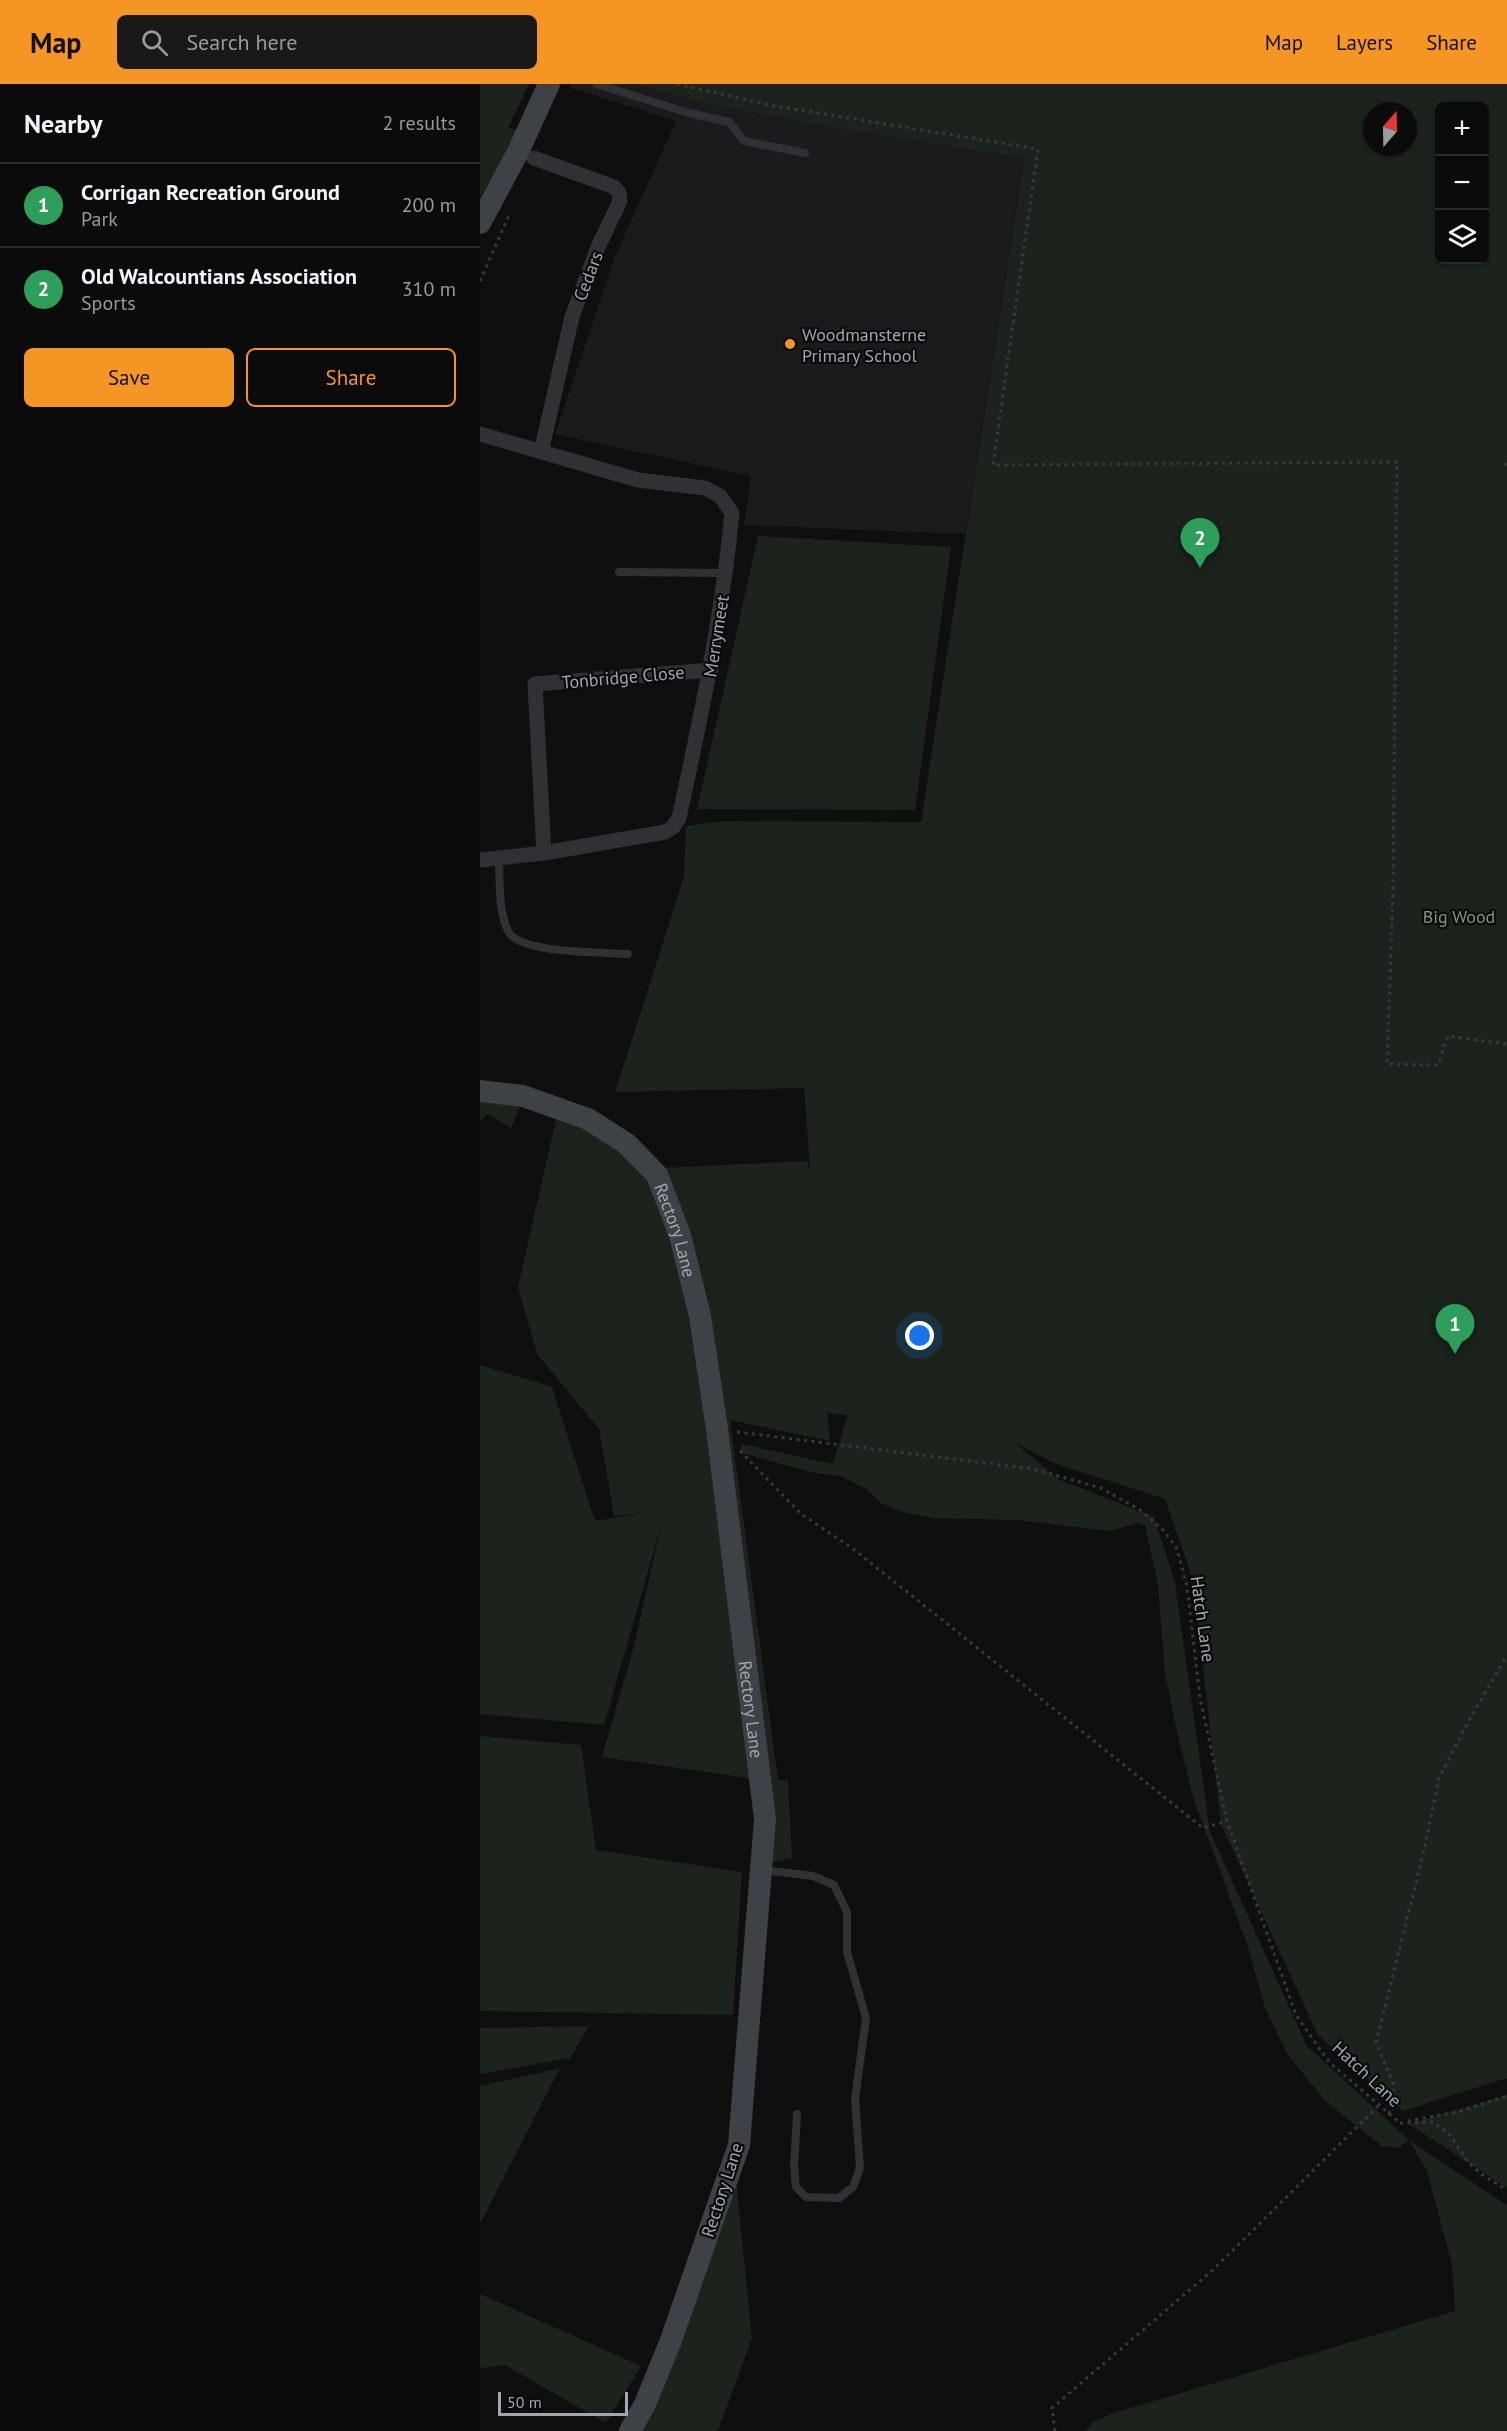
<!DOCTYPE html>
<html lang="en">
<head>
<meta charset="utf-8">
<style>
	body { margin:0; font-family:"PT Sans",sans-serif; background:#19191a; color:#f1f3f6 }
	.controls { position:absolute; right:18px; top:18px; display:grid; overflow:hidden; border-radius:9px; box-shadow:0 2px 4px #0004 }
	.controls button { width:54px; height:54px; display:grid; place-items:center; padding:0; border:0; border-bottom:2px solid #2b2b2d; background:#0b0b0c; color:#f1f3f6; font:30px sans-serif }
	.compass { position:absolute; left:883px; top:18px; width:54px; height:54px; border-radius:50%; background:#0b0b0c; box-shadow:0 2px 4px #0004; rotate:20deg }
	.scale { position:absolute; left:18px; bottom:15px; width:130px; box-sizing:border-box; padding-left:6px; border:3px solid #a0a7b2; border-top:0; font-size:16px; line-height:21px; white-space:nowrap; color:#a0a7b2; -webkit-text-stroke:4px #0a0a0b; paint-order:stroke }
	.you { position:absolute; left:440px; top:1252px; width:21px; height:21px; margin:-15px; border:4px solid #fff; border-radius:50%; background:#1a73e8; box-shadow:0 0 0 9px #1a73e833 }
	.badge { display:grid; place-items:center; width:39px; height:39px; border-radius:50%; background:#f59523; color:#fff; font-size:20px; font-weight:700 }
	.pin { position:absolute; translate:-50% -50px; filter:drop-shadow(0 2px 3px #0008) }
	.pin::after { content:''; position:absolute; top:32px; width:21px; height:18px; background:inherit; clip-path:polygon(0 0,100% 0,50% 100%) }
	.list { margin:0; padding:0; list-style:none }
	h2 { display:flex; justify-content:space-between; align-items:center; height:78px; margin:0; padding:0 24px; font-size:26px }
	h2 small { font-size:20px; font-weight:400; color:#9a9b9d }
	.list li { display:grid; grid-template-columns:39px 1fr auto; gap:18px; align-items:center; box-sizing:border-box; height:84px; padding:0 24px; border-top:2px solid #2b2b2d }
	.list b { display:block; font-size:22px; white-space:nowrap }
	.list p { margin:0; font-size:20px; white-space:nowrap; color:#9a9b9d }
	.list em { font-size:20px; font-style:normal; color:#9a9b9d }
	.actions { display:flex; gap:12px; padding:18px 24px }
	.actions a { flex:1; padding:14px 0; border:2px solid #f59523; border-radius:9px; text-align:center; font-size:21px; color:#f59523 }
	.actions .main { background:#f59523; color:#111 }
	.icon { flex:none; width:33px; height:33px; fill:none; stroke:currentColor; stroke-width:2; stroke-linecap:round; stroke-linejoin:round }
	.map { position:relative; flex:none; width:1027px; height:2347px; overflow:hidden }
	header { display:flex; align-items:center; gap:36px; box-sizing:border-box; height:84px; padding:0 30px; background:#f59523; color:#111 }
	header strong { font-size:28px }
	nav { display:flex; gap:33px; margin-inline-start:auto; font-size:21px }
	.search { width:420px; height:54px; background:#19191a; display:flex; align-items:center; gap:15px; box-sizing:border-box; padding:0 21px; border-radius:9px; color:#9a9b9d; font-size:22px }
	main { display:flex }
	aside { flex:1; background:#0b0b0c }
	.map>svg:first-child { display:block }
	.built { fill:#1b1b1d }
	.green { fill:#1b231c; fill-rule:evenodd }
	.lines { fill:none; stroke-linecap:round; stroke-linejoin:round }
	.path { stroke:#36393c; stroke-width:3; stroke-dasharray:3 4.5; stroke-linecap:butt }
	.lane { stroke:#303135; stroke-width:8 }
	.street { stroke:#303135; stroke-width:15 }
	.secondary { stroke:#3e4145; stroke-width:22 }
	.poi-dot { fill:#f59523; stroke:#0a0a0b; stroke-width:2 }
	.labels { text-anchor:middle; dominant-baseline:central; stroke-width:4.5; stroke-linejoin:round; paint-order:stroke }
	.street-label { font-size:18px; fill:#a0a7b2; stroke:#0a0a0b }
	.poi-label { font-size:18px; fill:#a0a7b2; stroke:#0a0a0b; text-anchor:start }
	.park-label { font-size:18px; fill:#789e76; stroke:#0a0a0b }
</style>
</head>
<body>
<header>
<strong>Map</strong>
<div class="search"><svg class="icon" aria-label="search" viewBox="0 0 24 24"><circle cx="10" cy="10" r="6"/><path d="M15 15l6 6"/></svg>Search here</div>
<nav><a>Map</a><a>Layers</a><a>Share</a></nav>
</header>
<main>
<aside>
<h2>Nearby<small>2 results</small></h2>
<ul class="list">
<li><span class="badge" style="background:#2e9e5b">1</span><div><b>Corrigan Recreation Ground</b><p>Park</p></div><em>200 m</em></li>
<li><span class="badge" style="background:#2e9e5b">2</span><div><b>Old Walcountians Association</b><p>Sports</p></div><em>310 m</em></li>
</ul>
<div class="actions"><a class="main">Save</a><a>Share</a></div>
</aside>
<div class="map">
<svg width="1027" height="2347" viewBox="0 0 1027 2347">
	<rect width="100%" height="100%" fill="#0f0f10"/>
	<!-- built -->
	<polygon class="built" points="91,0 155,0 215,17 333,40 544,73 485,450 264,441 271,392 75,350 136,170 196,37 90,4"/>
	<!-- green -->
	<g class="green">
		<polygon points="0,0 49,0 28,44 37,46 25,72 0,114"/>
		<path d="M155 0H1027V1994L923 2027 838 1951 741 1740 713 1496 685 1415 574 1379 534 1358 580 1396 674 1433 695 1499 730 1748 827 1962 929 2056 1027 2121V2347H605L613 2338 634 2329 975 2227 972 2181 947 2087 929 2056 918 2064 902 2062 844 2016 807 1969 785 1924 768 1863 714 1716 698 1653 685 1590 678 1501 665 1442 658 1439 630 1447 537 1436 451 1434 419 1427 401 1419 386 1405 361 1392 335 1389 261 1369 262 1360 353 1380 367 1332 347 1328 350 1357 250 1336 298 1696H308L312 1774 291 1779 290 1697 122 1673 154 1562 181 1442 124 1641 0 1630V1281L72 1303 115 1437 163 1429 134 1432 119 1345 57 1270 38 1203 77 1031 183 1084 327 1077 330 1085 324 1004 135 1008 204 793 206 742 243 737 441 738 544 74 333 40 215 17ZM960 22H1004V176H960ZM892 27H928V63H892Z"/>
		<polygon points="278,452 471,463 435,726 217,725"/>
		<polygon points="0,1015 41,1019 31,1044 7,1030 0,1038"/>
		<polygon points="0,1652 101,1661 116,1766 262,1788 253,1931 0,1927"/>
		<polygon points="109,1942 90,1974 0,1990 0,1944"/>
		<polygon points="80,1984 0,2140 0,2002"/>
		<polygon points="1027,2011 1027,2104 929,2040"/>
		<polygon points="256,2096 272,2254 238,2347 158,2347"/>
		<polygon points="0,2210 161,2282 126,2339 25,2281 0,2284"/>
	</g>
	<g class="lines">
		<!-- path -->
		<g class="path">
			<polyline points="197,0 289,21 558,65 513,381 917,378 913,809 907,980 958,981 968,952 1027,960"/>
			<polyline points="0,197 30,129"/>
			<polyline points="1025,379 1027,384"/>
			<polyline points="257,1348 553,1385 621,1404 662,1427 685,1448 697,1465 707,1502 720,1614 747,1737 816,1931 849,1978 920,2039"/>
			<polyline points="260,1367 321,1430 372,1464 723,1744 747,1737"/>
			<polyline points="909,2030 914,2001 896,1959 945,1762 959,1694 992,1631 1026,1573"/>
			<polyline points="928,2037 981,2027 1027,2012"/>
			<polyline points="920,2039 953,2038 970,2051 988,2078 1001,2090 1027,2106"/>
			<polyline points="575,2347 572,2324 734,2185 899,2021"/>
		</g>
		<!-- lane -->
		<g class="lane">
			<polyline points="116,0 209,29 249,38 264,57 325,69"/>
			<polyline points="139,488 246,489"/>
			<path d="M19 774C20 797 18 826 28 847 39 870 123 868 148 870"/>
			<polyline points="283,1786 333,1792 354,1801 367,1828 367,1868 386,1934 375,2015 380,2084 373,2103 359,2114 326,2113 316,2103 314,2082 317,2030"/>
		</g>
		<!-- street -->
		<g class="street">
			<polyline points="54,74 134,103 139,109 140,117 118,163 92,233 61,368"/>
			<path d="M0 350 158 396 225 404 240 412 252 429C242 533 221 633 199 734L193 743 185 748 64 769 0 776"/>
			<polyline points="64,769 55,600 231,586"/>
		</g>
		<!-- secondary -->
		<g class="secondary">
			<polyline points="0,139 38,68 69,0"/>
			<path id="s1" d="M0 1007 43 1012 108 1035 147 1060 177 1091 200 1151 220 1232 237 1345 285 1735 259 2061 190 2259 165 2320 150 2347"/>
		</g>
	</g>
	<!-- markers -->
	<circle class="poi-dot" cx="310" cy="260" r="6"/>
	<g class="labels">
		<!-- street labels -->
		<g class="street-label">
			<text transform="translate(108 192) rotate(-69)">Cedars</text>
			<text transform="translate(236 552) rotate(-81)">Merrymeet</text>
			<text transform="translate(143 593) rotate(-5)">Tonbridge Close</text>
			<text stroke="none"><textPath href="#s1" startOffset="260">Rectory Lane</textPath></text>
			<text transform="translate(723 1535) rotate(82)">Hatch Lane</text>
			<text stroke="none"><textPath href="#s1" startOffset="746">Rectory Lane</textPath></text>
			<text transform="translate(887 1990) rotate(43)">Hatch Lane</text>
			<text transform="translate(242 2106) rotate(-72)">Rectory Lane</text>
		</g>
		<!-- poi labels -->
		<g class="poi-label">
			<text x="322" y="250">Woodmansterne<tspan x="322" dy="21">Primary School</tspan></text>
		</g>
		<!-- park labels -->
		<g class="park-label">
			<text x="979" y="832">Big Wood</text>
		</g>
	</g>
</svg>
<div class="controls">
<button>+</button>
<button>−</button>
<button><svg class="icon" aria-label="layers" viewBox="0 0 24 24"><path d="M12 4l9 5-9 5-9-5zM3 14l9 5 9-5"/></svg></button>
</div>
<svg class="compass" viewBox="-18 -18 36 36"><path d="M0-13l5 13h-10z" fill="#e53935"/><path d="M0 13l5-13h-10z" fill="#9a9b9d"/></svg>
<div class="scale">50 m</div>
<div class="you"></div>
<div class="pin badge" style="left:975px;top:1270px;background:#2e9e5b">1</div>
<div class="pin badge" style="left:720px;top:484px;background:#2e9e5b">2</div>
</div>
</main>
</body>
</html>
